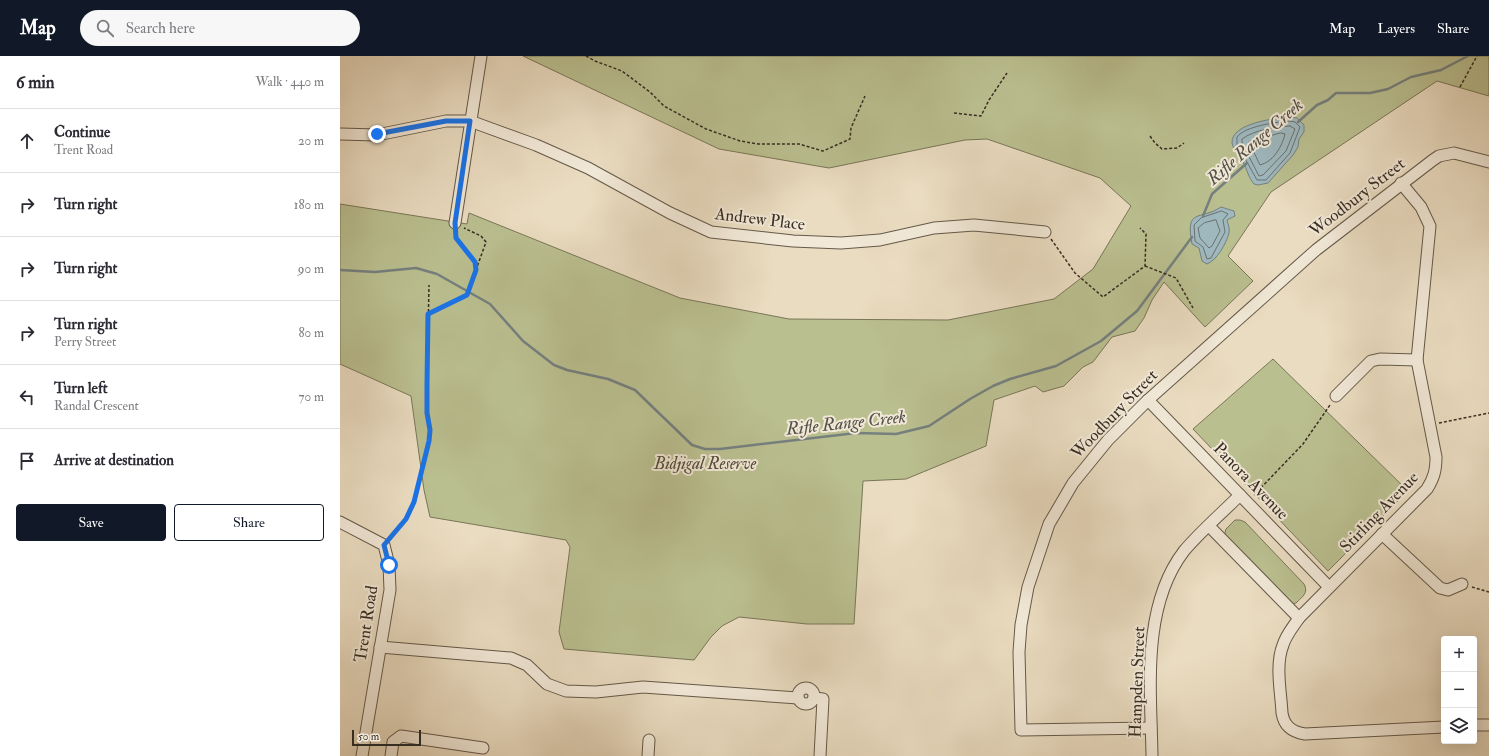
<!DOCTYPE html>
<html lang="en">
<head>
<meta charset="utf-8">
<style>
	body { margin:0; font-family:"IM FELL Double Pica",serif; background:#f7f7f7; color:#2b2b33 }
	.controls { position:absolute; right:12px; bottom:12px; display:grid; overflow:hidden; border-radius:4px; box-shadow:0 4px 16px #0002 }
	.controls button { width:36px; height:36px; display:grid; place-items:center; padding:0; border:0; border-bottom:1px solid #e1e1e2; background:#fff; color:#2b2b33; font:20px sans-serif }
	.scale { position:absolute; left:12px; bottom:10px; width:69px; box-sizing:border-box; padding-left:4px; border:2px solid #382d21; border-top:0; font-size:11px; line-height:14px; white-space:nowrap; color:#382d21; -webkit-text-stroke:3px #f1e8d7; paint-order:stroke }
	.stop { position:absolute; width:12px; height:12px; margin:-9px; border:3px solid #1a73e8; border-radius:50%; background:#fff }
	.stop.end { background:#1a73e8; border-color:#fff; box-shadow:0 1px 4px #0008 }
	.list { margin:0; padding:0; list-style:none }
	h2 { display:flex; justify-content:space-between; align-items:center; height:52px; margin:0; padding:0 16px; font-size:17px }
	h2 small { font-size:13px; font-weight:400; color:#7c7c81 }
	.list li { display:grid; grid-template-columns:26px 1fr auto; gap:12px; align-items:center; box-sizing:border-box; height:64px; padding:0 16px; border-top:1px solid #e1e1e2 }
	.list b { display:block; font-size:15px; white-space:nowrap }
	.list p { margin:0; font-size:13px; white-space:nowrap; color:#7c7c81 }
	.list em { font-size:13px; font-style:normal; color:#7c7c81 }
	.actions { display:flex; gap:8px; padding:12px 16px }
	.actions a { flex:1; padding:9px 0; border:1px solid #111827; border-radius:4px; text-align:center; font-size:14px; color:#111827 }
	.actions .main { background:#111827; color:#fff }
	.icon { flex:none; width:22px; height:22px; fill:none; stroke:currentColor; stroke-width:2; stroke-linecap:round; stroke-linejoin:round }
	.map { position:relative; flex:none; width:1149px; height:700px; overflow:hidden }
	header { display:flex; align-items:center; gap:24px; box-sizing:border-box; height:56px; padding:0 20px; background:#111827; color:#fff }
	header strong { font-size:19px }
	nav { display:flex; gap:22px; margin-inline-start:auto; font-size:14px }
	.search { width:280px; height:36px; background:#f7f7f7; display:flex; align-items:center; gap:10px; box-sizing:border-box; padding:0 14px; border-radius:22px; color:#7c7c81; font-size:15px }
	main { display:flex }
	aside { flex:1; background:#fff }
	.map>svg:first-child { display:block }
	.green { fill:#babf90; stroke:#797658 }
	.water { fill:#9eb8be; stroke:#75807f }
	.lines { fill:none; stroke-linecap:round; stroke-linejoin:round }
	.shore { stroke:#6b7270; stroke-width:1 }
	.stream { stroke:#75807f; stroke-width:2.5 }
	.minor-casing { stroke:#645949; stroke-width:13 }
	.path { stroke:#382d21; stroke-width:1.5; stroke-dasharray:3 2; stroke-linecap:butt }
	.minor { stroke:#f1e8d7; stroke-width:11 }
	.route { stroke:#1a73e8; stroke-width:5 }
	.labels { text-anchor:middle; dominant-baseline:central; stroke-width:4; stroke-linejoin:round; paint-order:stroke }
	.street-label { font-size:17px; fill:#382d21; stroke:#f1e8d7 }
	.park-label { font-size:17px; font-style:italic; fill:#524a37; stroke:#f1e8d7 }
	.water-label { font-size:18px; font-style:italic; fill:#525048; stroke:#f1e8d7 }
</style>
</head>
<body>
<header>
<strong>Map</strong>
<div class="search"><svg class="icon" aria-label="search" viewBox="0 0 24 24"><circle cx="10" cy="10" r="6"/><path d="M15 15l6 6"/></svg>Search here</div>
<nav><a>Map</a><a>Layers</a><a>Share</a></nav>
</header>
<main>
<aside>
<h2>6 min<small>Walk · 440 m</small></h2>
<ul class="list">
<li><svg class="icon" aria-label="ahead" viewBox="0 0 24 24"><path d="M12 20V5M6 11l6-6 6 6"/></svg><div><b>Continue</b><p>Trent Road</p></div><em>20 m</em></li>
<li><svg class="icon" aria-label="right" viewBox="0 0 24 24"><path d="M7 20v-9h11M14 6l5 5-5 5"/></svg><div><b>Turn right</b></div><em>180 m</em></li>
<li><svg class="icon" aria-label="right" viewBox="0 0 24 24"><path d="M7 20v-9h11M14 6l5 5-5 5"/></svg><div><b>Turn right</b></div><em>90 m</em></li>
<li><svg class="icon" aria-label="right" viewBox="0 0 24 24"><path d="M7 20v-9h11M14 6l5 5-5 5"/></svg><div><b>Turn right</b><p>Perry Street</p></div><em>80 m</em></li>
<li><svg class="icon" aria-label="left" viewBox="0 0 24 24"><path d="M17 20v-9H6M10 6l-5 5 5 5"/></svg><div><b>Turn left</b><p>Randal Crescent</p></div><em>70 m</em></li>
<li><svg class="icon" aria-label="arrive" viewBox="0 0 24 24"><path d="M6 21V4h12l-3 4 3 4H6"/></svg><div><b>Arrive at destination</b></div></li>
</ul>
<div class="actions"><a class="main">Save</a><a>Share</a></div>
</aside>
<div class="map">
<svg width="1149" height="700" viewBox="0 0 1149 700">
	<rect width="100%" height="100%" fill="#eadcc1"/>
	<filter id="stains"><feTurbulence type="fractalNoise" baseFrequency=".005" numOctaves="4"/><feColorMatrix values="0 0 0 0 .2 0 0 0 0 .09 0 0 0 0 .02 0 0 0 .5 -.17"/></filter>
	<radialGradient id="worn" r=".72"><stop offset=".6" stop-color="#630" stop-opacity="0"/><stop offset="1" stop-color="#630" stop-opacity=".3"/></radialGradient>
	<!-- green -->
	<g class="green">
		<polygon points="183,0 1149,0 1149,40 1097,25 931,136 888,200 913,225 865,271 824,226 812,244 804,262 795,275 772,281 753,306 743,311 724,330 703,336 695,330 654,344 646,390 566,423 523,425 514,568 467,568 399,561 382,570 371,581 354,604 224,593 219,576 230,491 226,484 90,461 84,434 71,340 0,308 0,148 127,168 129,157 340,242 449,263 608,264 714,243 753,213 791,150 760,122 647,83 625,84 489,112 379,93"/>
		<polygon points="933,303 1068,435 988,515 853,373"/>
		<path d="M895 464H900L905 466 964 528C969 537 962 541 956 547L951 548 884 480 886 473Z"/>
	</g>
	<!-- water -->
	<g class="water">
		<path d="M950 61 957 62 964 69V76L959 83 958 91 953 99 928 127 918 129 914 128C908 121 907 113 903 106 899 101 893 93 892 87 891 67 936 62 950 61Z"/>
		<path d="M881 151 894 155 895 160 887 164C888 168 890 173 889 177 886 188 877 204 867 208L862 205 859 192 852 188C845 151 860 165 881 151Z"/>
	</g>
	<g class="lines">
		<!-- shore -->
		<g class="shore">
			<path d="M950 65 955 66 960 71 950 97 926 124H917L897 88V81C905 70 937 66 950 65Z"/>
			<path d="M950 70 955 73 946 95 923 119 919 120 902 87V83C914 74 935 71 950 70Z"/>
			<path d="M941 77 945 78C942 91 933 106 920 109L909 86Z"/>
			<polygon points="882,155 888,158 883,164 885,176 871,202 867,203 863,191 855,185 854,169 861,162"/>
			<polygon points="876,164 880,175 872,190 869,192 860,182 858,172 864,167"/>
		</g>
		<!-- stream -->
		<g class="stream">
			<polyline points="958,66 977,49 988,44 996,37 1030,37 1048,33 1071,21 1101,14 1128,0"/>
			<polyline points="863,160 872,138 907,107"/>
			<polyline points="0,214 35,216 76,212 97,218 150,248 183,285 214,309 227,314 268,323 295,334 352,389 365,393 380,393 516,377 556,378 589,370 630,343 653,330 670,323 716,310 761,285 797,255 852,181"/>
		</g>
		<defs>
			<g id="minor">
				<polyline points="0,78 37,79 106,65 130,65 196,89 248,112 330,157 371,176 453,185 501,187 540,184 594,172 634,169 705,176"/>
				<path d="M1061 127 1081 151 1090 170 1077 304 1096 401C1096 414 1094 422 1087 433L959 562C953 571 946 579 943 589 935 609 941 636 942 657 944 670 952 676 965 678L1104 671"/>
				<polyline points="115,167 141,0"/>
				<polyline points="996,340 1031,305 1040,303 1077,304"/>
				<polyline points="808,344 989,531"/>
				<polyline points="0,466 44,489 49,509 50,534 22,700"/>
				<polyline points="869,470 959,562"/>
				<polyline points="1042,478 1100,532 1108,534 1122,528"/>
				<polyline points="40,591 171,602 187,609 207,628 226,635 256,636 303,631 458,642"/>
				<circle cx="466" cy="640" r="8"/>
				<polyline points="474,642 483,643 480,700"/>
				<polyline points="1134,669 1149,669"/>
				<polyline points="811,672 681,674 679,596 681,569 688,531 709,468 733,427 768,384 808,344 976,194 1093,104 1099,100 1114,97 1149,106"/>
				<polyline points="51,700 53,686 61,680 143,692"/>
				<polyline points="308,700 309,684"/>
				<path d="M812 700C811 634 801 551 844 495 861 475 882 457 900 439"/>
			</g>
		</defs>
		<!-- minor casing -->
		<use href="#minor" class="minor-casing"/>
		<!-- path -->
		<g class="path">
			<polyline points="246,0 255,5 282,15 310,36 324,50 366,73 400,85 418,88 459,88 483,95 510,83 511,72 525,40"/>
			<polyline points="1120,31 1137,0"/>
			<polyline points="614,57 641,60 649,44 667,17"/>
			<polyline points="810,80 815,87 822,93 837,92 844,87"/>
			<path d="M116 177C117 192 134 198 136 213"/>
			<polyline points="711,183 735,217 763,241 805,210 806,178 800,172"/>
			<polyline points="805,210 836,222 853,252"/>
			<polyline points="88,259 127,239 146,186 141,180 124,172"/>
			<polyline points="1099,367 1149,357"/>
			<polyline points="914,439 963,388 990,349"/>
			<polyline points="50,481 66,463 74,446 90,380 87,357 87,328 89,229"/>
			<polyline points="1132,531 1149,536"/>
		</g>
		<!-- minor -->
		<use href="#minor" class="minor"/>
	</g>
	<g class="lines">
		<!-- route -->
		<polyline class="route" points="37,78 106,65 130,65 115,167 116,182 135,206 136,214 127,239 88,258 87,328 87,357 90,374 89,385 74,446 66,463 44,489 49,509"/>
	</g>
	<g class="labels">
		<!-- street labels -->
		<g class="street-label">
			<text transform="translate(1017 141) rotate(-38)">Woodbury Street</text>
			<text transform="translate(420 163) rotate(7)">Andrew Place</text>
			<text transform="translate(774 358) rotate(-46)">Woodbury Street</text>
			<text transform="translate(911 425) rotate(46)">Panora Avenue</text>
			<text transform="translate(1039 456) rotate(-46)">Stirling Avenue</text>
			<text transform="translate(26 568) rotate(-81)">Trent Road</text>
			<text transform="translate(797 626) rotate(-88)">Hampden Street</text>
		</g>
		<!-- park labels -->
		<g class="park-label">
			<text x="365" y="407">Bidjigal Reserve</text>
		</g>
		<!-- water labels -->
		<g class="water-label">
			<text transform="translate(915 86) rotate(-41)">Rifle Range Creek</text>
			<text transform="translate(506 367) rotate(-6)">Rifle Range Creek</text>
		</g>
	</g>
	<rect width="100%" height="100%" filter="url(#stains)"/>
	<rect width="100%" height="100%" fill="url(#worn)"/>
</svg>
<div class="controls">
<button>+</button>
<button>−</button>
<button><svg class="icon" aria-label="layers" viewBox="0 0 24 24"><path d="M12 4l9 5-9 5-9-5zM3 14l9 5 9-5"/></svg></button>
</div>
<div class="scale">50 m</div>
<div class="stop" style="left:49px;top:509px"></div>
<div class="stop end" style="left:37px;top:78px"></div>
</div>
</main>
</body>
</html>
